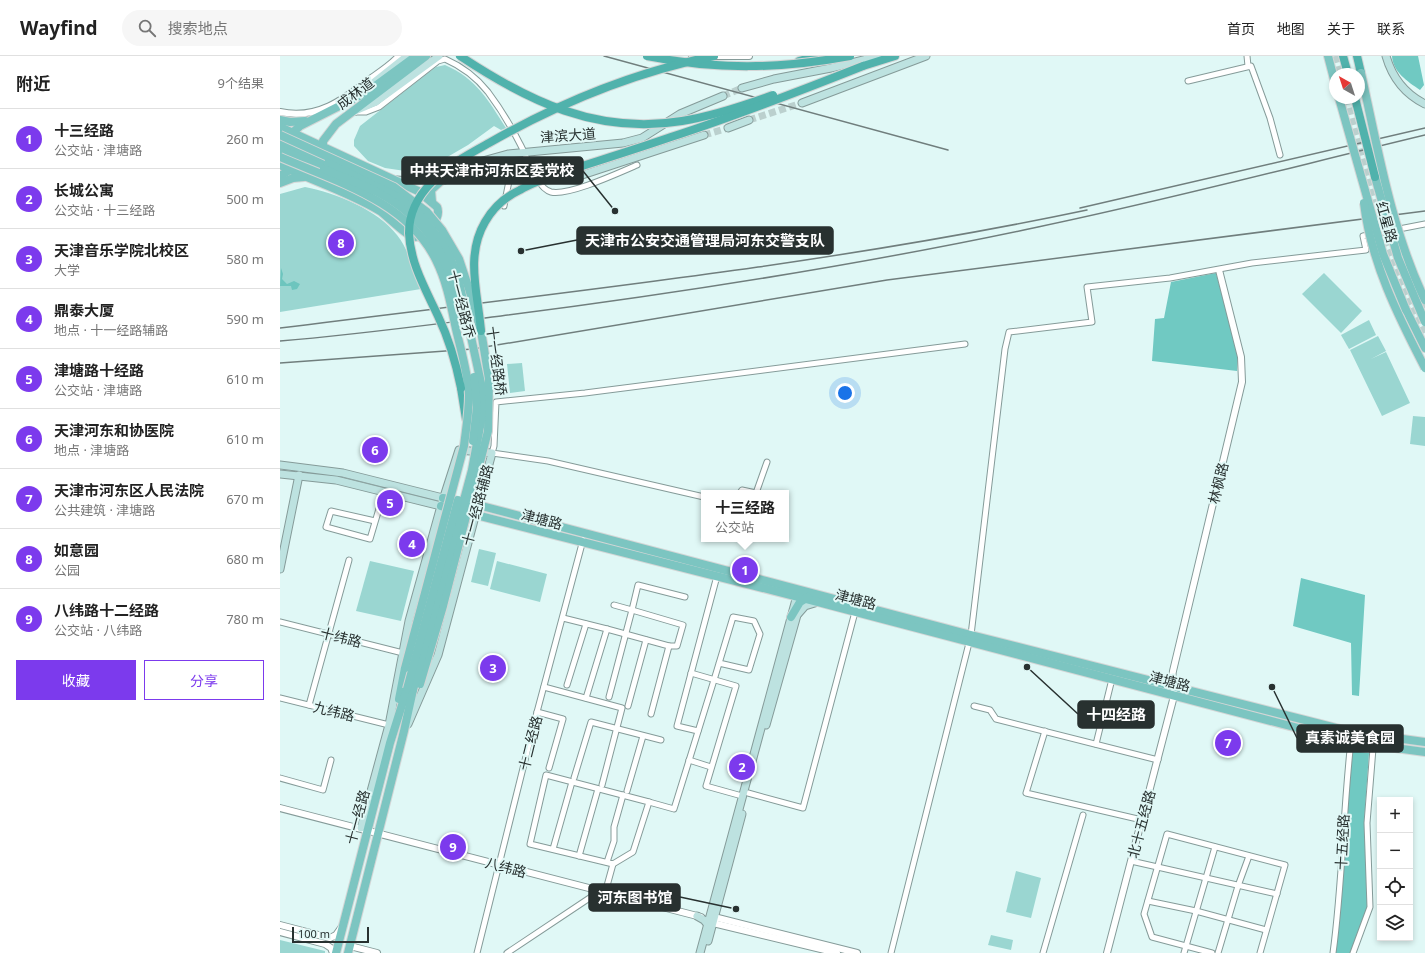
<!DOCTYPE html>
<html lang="zh">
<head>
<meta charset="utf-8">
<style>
	body { margin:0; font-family:"Noto Sans","Noto Sans SC",sans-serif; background:#f6f6f6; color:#222 }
	.controls { position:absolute; right:12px; bottom:12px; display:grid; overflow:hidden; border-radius:0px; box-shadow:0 2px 6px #0003 }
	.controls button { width:36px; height:36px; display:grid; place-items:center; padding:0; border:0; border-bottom:1px solid #e0e0e0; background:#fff; color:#222; font:20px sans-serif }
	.compass { position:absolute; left:1049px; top:12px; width:36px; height:36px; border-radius:50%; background:#fff; box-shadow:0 2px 6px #0003; rotate:321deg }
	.scale { position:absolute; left:12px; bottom:10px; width:77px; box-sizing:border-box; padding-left:4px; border:2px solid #283130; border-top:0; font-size:11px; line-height:14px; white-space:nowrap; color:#283130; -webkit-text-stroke:3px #e0f8f6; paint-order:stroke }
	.you { position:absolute; left:565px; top:337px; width:14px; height:14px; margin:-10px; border:3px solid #fff; border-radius:50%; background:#1a73e8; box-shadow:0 0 0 6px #1a73e833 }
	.badge { display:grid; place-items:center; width:26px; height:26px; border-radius:50%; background:#7c3aed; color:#fff; font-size:13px; font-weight:700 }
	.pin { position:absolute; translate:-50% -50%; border:2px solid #fff; box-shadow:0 1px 4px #0006 }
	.popup { position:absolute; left:421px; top:434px; width:88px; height:52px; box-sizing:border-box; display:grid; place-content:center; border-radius:0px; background:#fff; filter:drop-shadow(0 1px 3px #0005); font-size:13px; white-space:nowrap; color:#767676 }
	.popup b { font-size:15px; color:#222 }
	.popup::after { content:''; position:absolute; left:50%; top:100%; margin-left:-8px; border:8px solid transparent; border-top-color:#fff }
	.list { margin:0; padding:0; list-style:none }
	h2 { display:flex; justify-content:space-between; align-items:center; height:52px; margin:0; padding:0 16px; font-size:17px }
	h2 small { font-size:13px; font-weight:400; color:#767676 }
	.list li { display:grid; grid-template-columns:26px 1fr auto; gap:12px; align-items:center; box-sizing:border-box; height:60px; padding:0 16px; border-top:1px solid #e0e0e0 }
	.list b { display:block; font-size:15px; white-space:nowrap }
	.list p { margin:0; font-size:13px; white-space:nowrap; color:#767676 }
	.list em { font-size:13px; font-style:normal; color:#767676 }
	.actions { display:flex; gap:8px; padding:12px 16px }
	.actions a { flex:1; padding:9px 0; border:1px solid #7c3aed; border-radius:0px; text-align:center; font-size:14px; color:#7c3aed }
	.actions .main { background:#7c3aed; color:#fff }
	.icon { flex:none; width:22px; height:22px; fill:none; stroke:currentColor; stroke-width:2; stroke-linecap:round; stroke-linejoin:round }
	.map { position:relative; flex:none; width:1145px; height:897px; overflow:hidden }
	header { display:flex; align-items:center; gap:24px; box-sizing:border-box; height:56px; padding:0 20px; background:#fff; border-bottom:1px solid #e0e0e0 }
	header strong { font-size:19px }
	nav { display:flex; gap:22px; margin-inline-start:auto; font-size:14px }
	.search { width:280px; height:36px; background:#f6f6f6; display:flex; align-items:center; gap:10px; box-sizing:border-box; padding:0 14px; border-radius:22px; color:#767676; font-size:15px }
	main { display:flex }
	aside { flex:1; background:#fff }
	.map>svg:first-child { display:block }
	.green { fill:#9ad6d1 }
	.forest { fill:#70c9c2 }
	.water { fill:#6dc5be }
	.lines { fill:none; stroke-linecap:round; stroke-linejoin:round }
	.secondary-tunnel { stroke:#bbd0ce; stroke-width:7; stroke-dasharray:7 3.5; stroke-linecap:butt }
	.minor-casing { stroke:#859b99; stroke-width:7 }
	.tertiary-casing { stroke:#859b99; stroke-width:8 }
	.secondary-casing { stroke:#859b99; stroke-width:9 }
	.primary-casing { stroke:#d4d6d6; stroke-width:10 }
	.trunk-casing { stroke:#d4d6d6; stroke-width:10 }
	.minor { stroke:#fff; stroke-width:5 }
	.tertiary { stroke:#fff; stroke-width:6 }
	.secondary { stroke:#bde2e0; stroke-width:7 }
	.primary { stroke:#7cc5c1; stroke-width:8 }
	.trunk { stroke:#50b2ac; stroke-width:8 }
	.rail { stroke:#707e7d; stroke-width:1.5 }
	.primary-bridge-casing { stroke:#d4d6d6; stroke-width:10; stroke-linecap:butt }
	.trunk-bridge-casing { stroke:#d4d6d6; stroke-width:10; stroke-linecap:butt }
	.primary-bridge { stroke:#7cc5c1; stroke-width:8 }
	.trunk-bridge { stroke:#50b2ac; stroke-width:8 }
	.labels { text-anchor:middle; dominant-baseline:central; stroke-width:4; stroke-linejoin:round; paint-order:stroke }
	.street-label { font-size:14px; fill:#283130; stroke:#e0f8f6 }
	.leader { fill:none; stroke:#283130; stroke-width:1.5 }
	.callout-dot { fill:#283130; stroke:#e0f8f6; stroke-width:1.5 }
	.callout { fill:#283130; stroke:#283130; stroke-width:1.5 }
	.callout-label { font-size:15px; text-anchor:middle; font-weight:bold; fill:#fff }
</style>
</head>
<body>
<header>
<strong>Wayfind</strong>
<div class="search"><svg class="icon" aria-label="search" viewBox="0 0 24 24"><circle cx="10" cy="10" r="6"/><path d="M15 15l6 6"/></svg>搜索地点</div>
<nav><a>首页</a><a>地图</a><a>关于</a><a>联系</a></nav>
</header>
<main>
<aside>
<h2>附近<small>9个结果</small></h2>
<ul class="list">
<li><span class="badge">1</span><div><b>十三经路</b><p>公交站 · 津塘路</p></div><em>260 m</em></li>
<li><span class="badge">2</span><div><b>长城公寓</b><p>公交站 · 十三经路</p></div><em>500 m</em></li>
<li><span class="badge">3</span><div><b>天津音乐学院北校区</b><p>大学</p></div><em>580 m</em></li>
<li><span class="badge">4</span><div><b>鼎泰大厦</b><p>地点 · 十一经路辅路</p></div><em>590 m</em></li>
<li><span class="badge">5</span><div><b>津塘路十经路</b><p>公交站 · 津塘路</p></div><em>610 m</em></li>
<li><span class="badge">6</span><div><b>天津河东和协医院</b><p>地点 · 津塘路</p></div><em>610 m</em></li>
<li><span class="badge">7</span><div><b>天津市河东区人民法院</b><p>公共建筑 · 津塘路</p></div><em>670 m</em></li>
<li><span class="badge">8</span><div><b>如意园</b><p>公园</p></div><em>680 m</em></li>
<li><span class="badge">9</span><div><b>八纬路十二经路</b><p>公交站 · 八纬路</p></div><em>780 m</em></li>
</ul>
<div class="actions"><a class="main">收藏</a><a>分享</a></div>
</aside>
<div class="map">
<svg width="1145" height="897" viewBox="0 0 1145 897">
	<rect width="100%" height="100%" fill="#e0f8f6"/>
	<!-- green -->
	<g class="green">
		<path d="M165 9C197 23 208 44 226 72L221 74 214 70 188 89 157 107 132 116 105 112 88 105 74 90V84L80 70 148 17 156 11Z"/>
		<path d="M25 131C56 137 98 154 117 179 129 194 134 215 141 233L0 256V138Z"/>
		<polygon points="1044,217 1082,255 1061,277 1022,238"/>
		<polygon points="1089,264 1096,279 1069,293 1061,279"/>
		<polygon points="1098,280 1106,295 1091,303 1106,296 1130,347 1102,360 1070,294"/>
		<polygon points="242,307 245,335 230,337 227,308"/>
		<polygon points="1133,360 1145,361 1145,390 1130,388"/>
		<polygon points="199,493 216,497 208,530 191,526"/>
		<polygon points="90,505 134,515 121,565 76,555"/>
		<polygon points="217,505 267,518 260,546 210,533"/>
		<polygon points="736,815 761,822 751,862 726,856"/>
		<polygon points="711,879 733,884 731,894 708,889"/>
		<polygon points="0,884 45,895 45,897 0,897"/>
	</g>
	<!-- forest -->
	<g class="forest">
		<path d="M1112 0H1138L1144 29 1140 34C1127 25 1113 16 1112 0Z"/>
		<polygon points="936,217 958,299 957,315 872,305 875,263 884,262 891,226"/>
		<polygon points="1021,522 1085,539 1079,640 1072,639 1071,587 1013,570"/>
		<polygon points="1072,695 1089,697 1084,768 1088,850 1071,897 1053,897"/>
	</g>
	<!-- water -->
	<polygon class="water" points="1,212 3,218 2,223 7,228 14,225 20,228 17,233 12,234 11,230 0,230"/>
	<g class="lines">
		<!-- secondary-tunnel -->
		<g class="secondary-tunnel">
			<polyline points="1055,0 1060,18"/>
			<polyline points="443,40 462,32"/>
			<polyline points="1066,42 1103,183 1121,228 1145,277"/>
			<polyline points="469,64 522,47"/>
			<polyline points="424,79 448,72"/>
			<polyline points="1136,237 1145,254"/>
		</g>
		<defs>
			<g id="minor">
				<polyline points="967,0 968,10"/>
				<polyline points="908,25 971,10 990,62 1000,99"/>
				<path d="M76 56H86L99 51 158 5 165 3C181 10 197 22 208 36 220 52 231 70 240 88 247 100 256 132 271 136 289 140 338 117 357 109"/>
				<polyline points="224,150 229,125 227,108"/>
				<polyline points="460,437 462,434 476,437 487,406"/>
				<polyline points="424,441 268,405 212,397 214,390 216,346 305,337 685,288"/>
				<polyline points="95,465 51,455 46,471 90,483 104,436"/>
				<polyline points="334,549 352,554 358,529 405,541"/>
				<polyline points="283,562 327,573"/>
				<polyline points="0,566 123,597"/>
				<polyline points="411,617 456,630 426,730 462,740"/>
				<polyline points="287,629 306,568"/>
				<polyline points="264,631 342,652 322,729"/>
				<polyline points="329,641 352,554 403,569 397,590 389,590"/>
				<polyline points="0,642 109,669"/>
				<polyline points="306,642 327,573 389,590 371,658"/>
				<polyline points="29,649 69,504"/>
				<polyline points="348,650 366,584"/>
				<polyline points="694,650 710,654 716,663 878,704"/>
				<polyline points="257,656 283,663 269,712"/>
				<polyline points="418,675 397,670 437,520"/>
				<polyline points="765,675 746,737 862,764"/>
				<polyline points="816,688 832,623"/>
				<polyline points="409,704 431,711"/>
				<polygon points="266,719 369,746 353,796 333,808 250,788"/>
				<polyline points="0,722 43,734 51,704"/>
				<polyline points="294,722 311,666 381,684"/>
				<polyline points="347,735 363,680"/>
				<polyline points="468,737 523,752 575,556"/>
				<polyline points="369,746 394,753 434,624 453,561 474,565 480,578 469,614 439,607"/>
				<polyline points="273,793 292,726"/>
				<polyline points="299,800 318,733"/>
				<polyline points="851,805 997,838"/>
				<polyline points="327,806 334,785 334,771 343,739"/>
				<polyline points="325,837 333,808"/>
				<polyline points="868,845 916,855 986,874"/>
				<polyline points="197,897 257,656 303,484"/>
				<polyline points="227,897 320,835"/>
				<polyline points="611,897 691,579 725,293 729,276 812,266 807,231 890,222 972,207 1086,194 1083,180 1145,168"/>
				<polyline points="763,897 803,759"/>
				<polyline points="904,897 935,791"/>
				<polyline points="932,897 872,881 864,858 887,778 1005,809 980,897"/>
				<polyline points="938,897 958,830 969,800"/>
				<path d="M1053 897C1063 824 1063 749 1072 676"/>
				<polyline points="1073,897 1090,851 1087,767 1094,680"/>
			</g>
			<g id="tertiary">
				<polyline points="412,0 469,0"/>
				<path d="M0 56C37 64 63 44 90 23 100 16 111 9 119 0"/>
				<polyline points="0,752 421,861"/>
				<polyline points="430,863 434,861 577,897"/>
				<polyline points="430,864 433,867 557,897"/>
				<polyline points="0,869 50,882 56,879 61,872"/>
				<polyline points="0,876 45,888 51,892 53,897"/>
				<polyline points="70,890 97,897"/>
				<path d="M827 897 894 640C895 630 891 624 893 615L962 326 961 301 939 214"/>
			</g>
			<g id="secondary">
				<path d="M1106 0C1112 21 1125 38 1145 48"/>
				<polyline points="93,27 127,0"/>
				<polyline points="462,32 494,23 551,12 599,0"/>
				<polyline points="522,47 646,0"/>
				<polyline points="75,55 96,46 159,0"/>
				<polyline points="448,72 469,64"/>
				<polyline points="117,124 130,125 228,98 343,87 362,82 400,58 443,40"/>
				<polyline points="161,125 232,107 251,110 283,120 299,120 424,79"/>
				<polyline points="0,409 63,417 163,442"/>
				<polyline points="0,418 56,424 161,450"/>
				<polyline points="0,513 19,419"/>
				<polyline points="518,558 525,550 538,546"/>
				<polyline points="486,669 519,552"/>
				<polyline points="81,772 109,669 129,565 161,450 179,394 212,397 158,599 128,668"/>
				<polyline points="417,860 424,864 429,870"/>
				<polyline points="428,885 462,758"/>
				<polyline points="420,897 518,536"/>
			</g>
			<g id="primary">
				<polyline points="1048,0 1055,27"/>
				<polyline points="0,64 10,66 25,65"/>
				<path d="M0 71 138 135 157 151C162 162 145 182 134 181 128 181 107 160 100 155 68 136 33 125 0 109"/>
				<polyline points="1,87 48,107"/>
				<polyline points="0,88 20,70 87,36 136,0"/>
				<polyline points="0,93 44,113"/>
				<polyline points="43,96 43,85 56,68 146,0"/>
				<polyline points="0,120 13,112"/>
				<polyline points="0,127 13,122 24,121"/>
				<polyline points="152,146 151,134 161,125"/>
				<polyline points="1126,254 1145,292"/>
				<polyline points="163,442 198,449 691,579 1072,676 1145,686"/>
				<polyline points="161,450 538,546 1071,686 1145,696"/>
				<polyline points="511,561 520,546 528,541"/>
				<polyline points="119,643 125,612"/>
				<polyline points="56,897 110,687 127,633"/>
				<polyline points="68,897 124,675 133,634"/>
			</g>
			<g id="trunk">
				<polyline points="1063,0 1068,18"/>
				<polyline points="1077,0 1081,17"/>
				<polyline points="519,5 538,0"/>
				<polyline points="583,10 615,0"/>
				<polyline points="181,332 186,363"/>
			</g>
		</defs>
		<!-- minor casing -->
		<use href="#minor" class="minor-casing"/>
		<!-- tertiary casing -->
		<use href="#tertiary" class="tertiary-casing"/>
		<!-- secondary casing -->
		<use href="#secondary" class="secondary-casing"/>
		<!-- primary casing -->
		<use href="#primary" class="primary-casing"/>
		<!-- trunk casing -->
		<use href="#trunk" class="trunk-casing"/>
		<!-- minor -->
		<use href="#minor" class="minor"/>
		<!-- tertiary -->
		<use href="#tertiary" class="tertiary"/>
		<!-- secondary -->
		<use href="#secondary" class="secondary"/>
		<!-- primary -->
		<use href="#primary" class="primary"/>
		<!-- trunk -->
		<use href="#trunk" class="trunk"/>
		<!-- rail -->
		<g class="rail">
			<polyline points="324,0 668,94"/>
			<polyline points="800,152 1145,72"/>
			<path d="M0 272C269 238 541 210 807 154"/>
			<path d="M0 285C74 279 147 269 221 260 401 237 580 209 758 171 888 144 1016 110 1145 79"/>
			<polyline points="0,307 193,293 607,224 1145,155"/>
		</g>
		<defs>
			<g id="primary-bridge">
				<path d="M1081 17C1098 93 1111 173 1145 244"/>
				<polyline points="1059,42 1103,198 1126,254"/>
				<polyline points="0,79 114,131 147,156 162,174 179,203 189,233 201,275 209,323 208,375 163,550 140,628"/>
				<path d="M0 101C55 125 127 145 156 204 167 226 171 249 176 273 181 295 188 317 189 339 189 356 186 373 184 390L125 612"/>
				<polyline points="48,107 118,141 141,160 158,181 169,199 178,221 201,327 202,360 192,414 133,634"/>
				<path d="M44 113C61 121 80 127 97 136 154 166 170 207 183 266"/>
				<polyline points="1095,121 1118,202 1145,266"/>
				<path d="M1084 147C1091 206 1118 260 1145 312"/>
				<polyline points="193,385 197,351 194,321"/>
				<polyline points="127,633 178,444"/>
			</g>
			<g id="trunk-bridge">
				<path d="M180 0C248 45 317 79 402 65 433 60 463 50 493 39"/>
				<path d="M367 0C437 14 500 13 570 0"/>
				<polyline points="1075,42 1095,121"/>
				<path d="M201 275C198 238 185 200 205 166 213 152 225 141 240 134 257 124 277 119 296 112 327 102 359 92 391 81 456 60 520 35 583 10"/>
				<path d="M181 332C176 307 169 283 158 260 146 234 130 207 129 177 129 158 138 140 152 126 168 109 189 98 209 87 279 47 355 16 434 0"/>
			</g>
		</defs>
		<!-- primary-bridge casing -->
		<use href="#primary-bridge" class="primary-bridge-casing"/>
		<!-- trunk-bridge casing -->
		<use href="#trunk-bridge" class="trunk-bridge-casing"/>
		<!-- primary-bridge -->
		<use href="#primary-bridge" class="primary-bridge"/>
		<!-- trunk-bridge -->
		<use href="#trunk-bridge" class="trunk-bridge"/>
	</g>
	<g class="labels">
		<!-- street labels -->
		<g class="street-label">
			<text transform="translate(75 37) rotate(-37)">成林道</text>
			<text transform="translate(288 79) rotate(-4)">津滨大道</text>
			<text transform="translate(1107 166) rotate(74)">红星路</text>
			<text transform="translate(182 248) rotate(75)">十一经路乔</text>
			<text transform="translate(217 305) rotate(82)">十一经路桥</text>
			<text transform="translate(938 427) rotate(-76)">林枫路</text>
			<text transform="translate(197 449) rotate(-75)">十一经路辅路</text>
			<text transform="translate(262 463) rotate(15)">津塘路</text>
			<text transform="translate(576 543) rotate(15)">津塘路</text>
			<text transform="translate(61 581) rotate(14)">十纬路</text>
			<text transform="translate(890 625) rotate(15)">津塘路</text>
			<text transform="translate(54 655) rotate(14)">九纬路</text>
			<text transform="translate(250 687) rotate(-76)">十二经路</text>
			<text transform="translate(77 761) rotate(-75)">十一经路</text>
			<text transform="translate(861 768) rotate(-75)">北十五经路</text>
			<text transform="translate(1062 786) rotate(-87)">十五经路</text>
			<text transform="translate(226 811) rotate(15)">八纬路</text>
		</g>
	</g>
	<!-- callouts -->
	<path class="leader" d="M335 155L303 115M241 195L297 184M747 611L798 658M992 631L1017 682M456 853L400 841"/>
	<g class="callout-dot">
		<circle cx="335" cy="155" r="4"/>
		<circle cx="241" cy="195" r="4"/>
		<circle cx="747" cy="611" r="4"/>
		<circle cx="992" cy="631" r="4"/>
		<circle cx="456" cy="853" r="4"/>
	</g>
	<g class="callout">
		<rect x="122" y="101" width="181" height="27" rx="4"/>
		<rect x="297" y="171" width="256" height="27" rx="4"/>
		<rect x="798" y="645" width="76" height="27" rx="4"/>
		<rect x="1017" y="669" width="106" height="27" rx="4"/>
		<rect x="309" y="828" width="91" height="27" rx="4"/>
	</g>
	<g class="callout-label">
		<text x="212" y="120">中共天津市河东区委党校</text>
		<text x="425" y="190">天津市公安交通管理局河东交警支队</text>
		<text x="836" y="664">十四经路</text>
		<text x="1070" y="687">真素诚美食园</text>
		<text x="355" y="847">河东图书馆</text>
	</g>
</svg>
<div class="controls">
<button>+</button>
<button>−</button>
<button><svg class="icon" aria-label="locate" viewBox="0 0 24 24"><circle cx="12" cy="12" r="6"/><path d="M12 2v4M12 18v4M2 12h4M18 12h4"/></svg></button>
<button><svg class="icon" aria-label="layers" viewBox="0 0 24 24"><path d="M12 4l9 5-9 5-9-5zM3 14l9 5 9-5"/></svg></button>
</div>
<svg class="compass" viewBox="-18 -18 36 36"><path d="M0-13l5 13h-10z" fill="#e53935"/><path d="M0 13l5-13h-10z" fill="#767676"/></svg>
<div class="scale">100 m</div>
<div class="you"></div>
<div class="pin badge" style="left:465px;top:514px">1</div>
<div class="popup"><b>十三经路</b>公交站</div>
<div class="pin badge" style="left:462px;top:711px">2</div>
<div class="pin badge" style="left:213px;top:612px">3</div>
<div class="pin badge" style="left:132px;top:488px">4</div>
<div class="pin badge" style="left:110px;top:447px">5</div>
<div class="pin badge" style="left:95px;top:394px">6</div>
<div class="pin badge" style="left:948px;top:687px">7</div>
<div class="pin badge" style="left:61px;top:187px">8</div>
<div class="pin badge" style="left:173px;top:791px">9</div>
</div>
</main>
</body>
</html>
